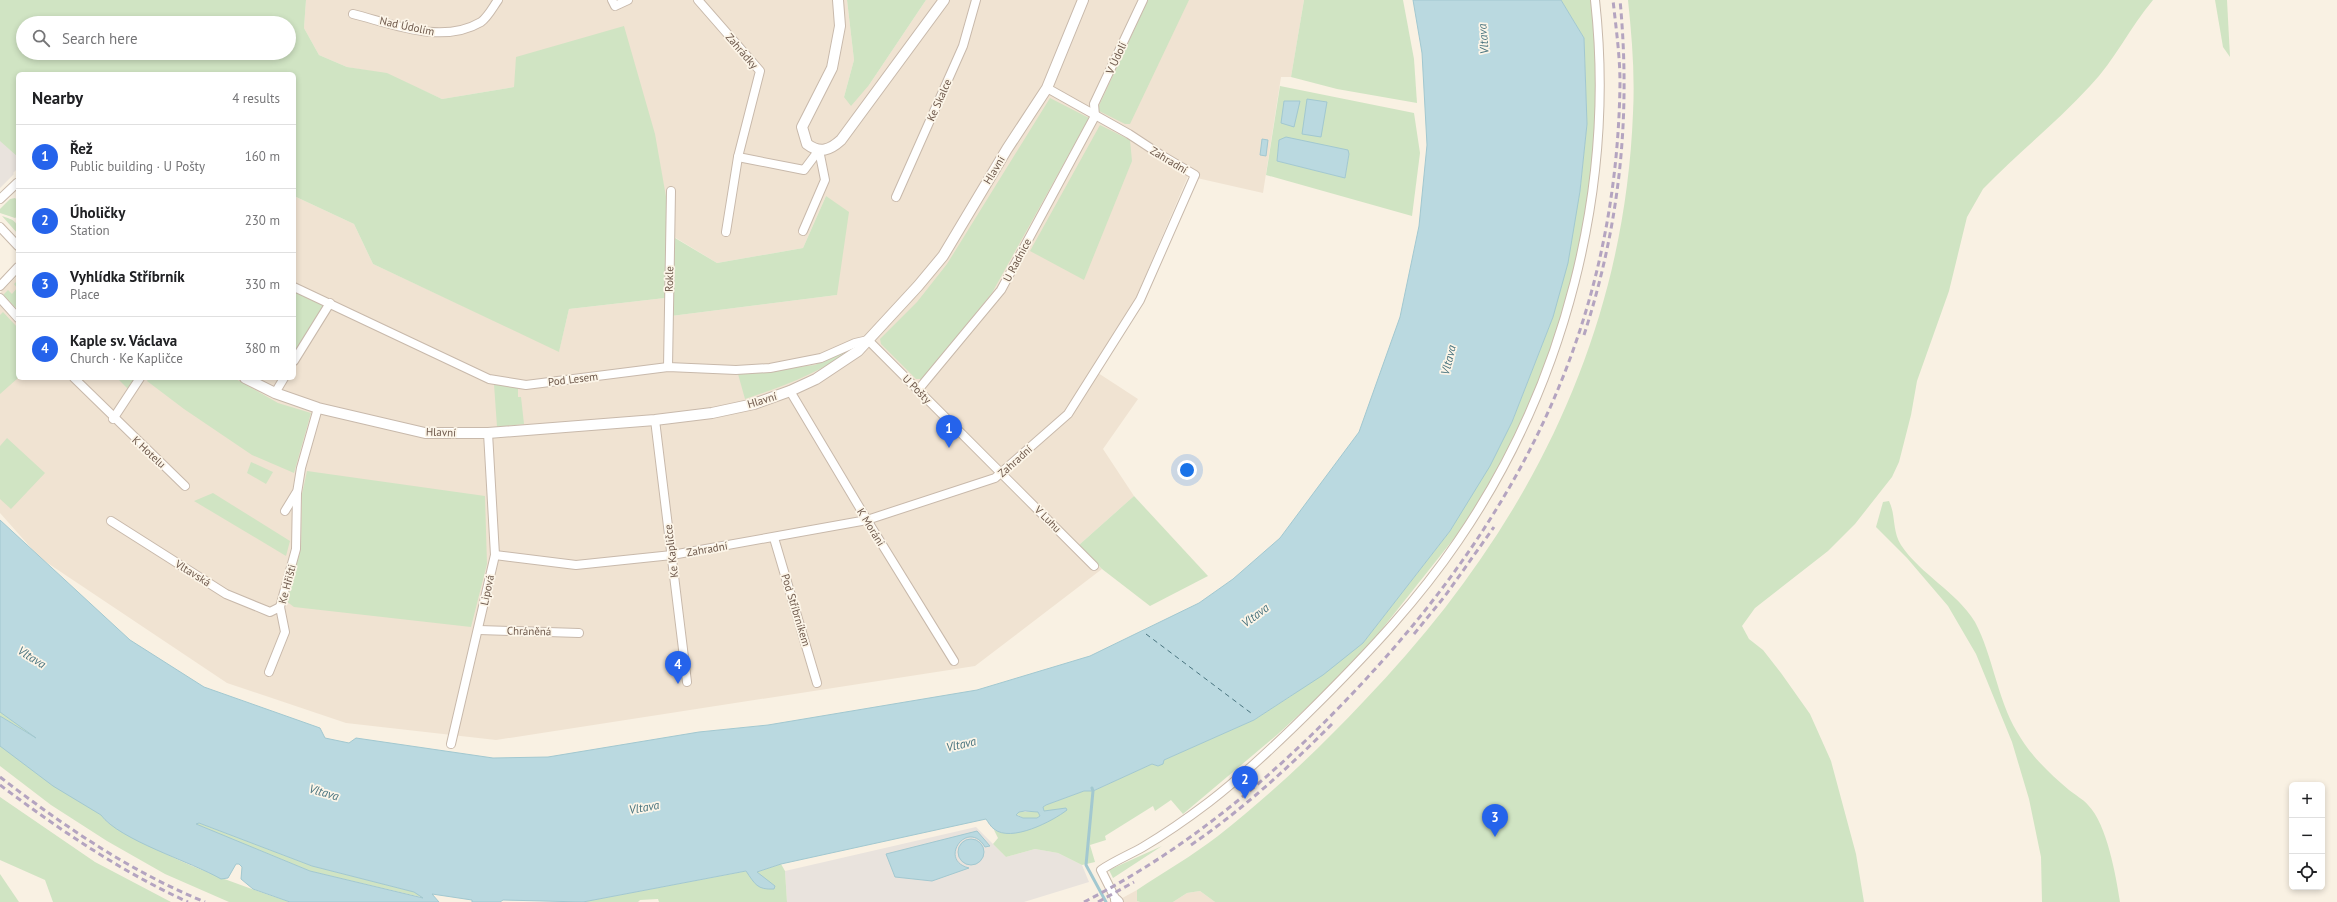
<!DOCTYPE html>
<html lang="en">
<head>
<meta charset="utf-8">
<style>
	body { margin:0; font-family:"PT Sans",sans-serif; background:#f6f6f6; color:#202124 }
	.controls { position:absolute; right:12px; bottom:12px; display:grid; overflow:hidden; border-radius:6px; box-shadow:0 2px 6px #0003 }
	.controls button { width:36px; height:36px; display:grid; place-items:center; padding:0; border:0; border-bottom:1px solid #e0e0e0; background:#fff; color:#202124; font:20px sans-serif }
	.you { position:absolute; left:1187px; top:470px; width:14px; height:14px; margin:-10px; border:3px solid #fff; border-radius:50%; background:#1a73e8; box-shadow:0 0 0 6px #1a73e833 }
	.badge { display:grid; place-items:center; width:26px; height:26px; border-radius:50%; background:#2563eb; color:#fff; font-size:13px; font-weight:700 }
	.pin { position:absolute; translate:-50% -33px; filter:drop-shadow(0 1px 2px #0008) }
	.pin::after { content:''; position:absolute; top:21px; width:14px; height:12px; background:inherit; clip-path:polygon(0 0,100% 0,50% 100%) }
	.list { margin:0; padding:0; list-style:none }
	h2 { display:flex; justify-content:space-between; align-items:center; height:52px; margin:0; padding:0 16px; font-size:17px }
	h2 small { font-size:13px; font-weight:400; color:#757577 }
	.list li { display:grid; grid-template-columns:26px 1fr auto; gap:12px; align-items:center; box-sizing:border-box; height:64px; padding:0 16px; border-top:1px solid #e0e0e0 }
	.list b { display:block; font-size:15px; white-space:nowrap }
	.list p { margin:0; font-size:13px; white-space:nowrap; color:#757577 }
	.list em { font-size:13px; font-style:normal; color:#757577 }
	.icon { flex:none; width:22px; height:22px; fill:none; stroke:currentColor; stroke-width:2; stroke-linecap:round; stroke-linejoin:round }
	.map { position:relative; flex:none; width:2337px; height:902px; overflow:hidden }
	.search { position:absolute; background:#fff; box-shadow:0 2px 6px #0003; left:16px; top:16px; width:280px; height:44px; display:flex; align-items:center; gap:10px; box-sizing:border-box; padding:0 14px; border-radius:22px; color:#757577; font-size:15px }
	.panel { position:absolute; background:#fff; box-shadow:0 2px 6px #0003; left:16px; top:72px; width:280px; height:308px; border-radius:6px }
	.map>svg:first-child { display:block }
	.residential { fill:#f0e3d2; fill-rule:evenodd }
	.industrial { fill:#e9e3dd }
	.green { fill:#d0e4c3; fill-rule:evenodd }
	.water { fill:#bad9e0; stroke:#a2c8d0; fill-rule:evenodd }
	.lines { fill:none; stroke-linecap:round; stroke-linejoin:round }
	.stream { stroke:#a2c8d0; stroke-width:3 }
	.ferry { stroke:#49747f; stroke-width:1; stroke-dasharray:5 4; stroke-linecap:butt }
	.minor-casing { stroke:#c8b9ab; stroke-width:10 }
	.tertiary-casing { stroke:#c8b9ab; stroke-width:12 }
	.minor { stroke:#fff; stroke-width:8 }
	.tertiary { stroke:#fff; stroke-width:10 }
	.rail { stroke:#b4a4c0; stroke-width:3; stroke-dasharray:6 4; stroke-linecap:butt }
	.labels { text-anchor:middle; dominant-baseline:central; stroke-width:3.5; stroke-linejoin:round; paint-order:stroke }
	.street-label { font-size:11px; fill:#6e594c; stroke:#fcf5e8 }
	.water-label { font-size:12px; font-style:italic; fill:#49747f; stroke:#fcf5e8 }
</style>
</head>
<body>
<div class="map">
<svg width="2337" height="902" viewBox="0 0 2337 902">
	<rect width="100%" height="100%" fill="#f9f1e3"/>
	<!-- residential -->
	<g class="residential">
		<path d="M306 0H847L854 60 844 97 869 85 926 0H1304L1291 77H1281L1263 193 1188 176 1129 314 1095 371 1138 399 1103 449 1134 496 1079 545 1102 569 975 666 496 740 346 723 227 683 40 558 0 513V293L18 275V378H294V196L354 224 373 264 559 351 569 309 665 298 514 87 442 99 387 74 347 67 319 55 304 28ZM826 196 837 295 671 316V235L717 263 803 248Z"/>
		<polygon points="1137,890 1137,901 1140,902 1115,902"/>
		<polygon points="1200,891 1215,902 1173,902 1187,893"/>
	</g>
	<!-- industrial -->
	<g class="industrial">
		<polygon points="0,0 7,0 18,74 18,168 13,173 14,174 0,188"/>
		<polygon points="976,827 1006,857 1035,849 1058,853 1082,865 1089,882 1024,902 787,902 785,871"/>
	</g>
	<!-- green -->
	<g class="green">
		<path d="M0 0H306L304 28 319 55 347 67 387 73 442 99 514 87 516 57 624 26 655 134 668 208 665 298 569 309 559 352 373 264 354 224 294 196V74H18V157L0 141ZM23 23H289V53H23Z"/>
		<polygon points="847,0 926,0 869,85 851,106 844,97 854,60"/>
		<polygon points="1148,0 1189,0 1130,124 1125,124 1097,110"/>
		<polygon points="1304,0 1403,0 1414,59 1417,103 1337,89 1291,77"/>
		<path d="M1561 0H1591L1598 77 1596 142 1580 252 1552 350 1521 427 1471 517 1355 663 1278 734 1183 814 1171 800 1155 811 1153 806 1105 836 1106 840 1090 845 1095 862 1082 865 1058 853 1035 849 1006 857 993 844 998 838 994 830C1021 838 1041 824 1064 812L1044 811 1043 807 1046 805 1084 791H1093L1152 764 1158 766 1162 764 1164 760 1254 720 1291 696 1363 643 1450 531 1512 422 1553 317 1580 191 1587 124 1584 38Z"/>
		<path d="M1628 0H2153C2130 27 2115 60 2090 86 2057 122 2018 153 1983 189L1967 217 1949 291 1917 381 1911 415 1899 462 1892 477 1855 524 1828 551 1755 608 1742 626 1749 639 1763 650 1781 673 1810 714 1831 761 1856 854 1864 902H1215L1200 891 1187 893 1173 902H1140L1137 901V890C1164 872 1192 856 1218 836 1270 795 1318 750 1364 701 1522 537 1624 343 1633 113 1635 75 1632 38 1628 0Z"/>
		<polygon points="2215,0 2227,0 2230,57 2223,47"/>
		<path d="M1280 86 1414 113 1420 153 1412 216 1266 175ZM1279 140 1349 154 1345 178 1277 161Z"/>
		<polygon points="1050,98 1089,118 992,293 922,379 916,379 881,344 880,339 917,302 947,264"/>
		<polygon points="1100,125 1130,140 1132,161 1084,280 1030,251"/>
		<polygon points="826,196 849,212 837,295 671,316 670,235 717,263 803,248"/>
		<polygon points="15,198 18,201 18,216 15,218 0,213 0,209 10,199"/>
		<path d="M2 216C14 220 18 221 18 234Z"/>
		<polygon points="18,280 18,310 3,295 8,290 12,294 17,288 14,284"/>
		<polygon points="294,291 322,303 324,308 294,356"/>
		<polygon points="3,312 18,328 18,378 0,394 0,315"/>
		<path d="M847 349H853C819 373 784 386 745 399L738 374 815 365Z"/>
		<polygon points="117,378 136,378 129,390"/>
		<polygon points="149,378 234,378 278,403 311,413 294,473 252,455 184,409 147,381"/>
		<polygon points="494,384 518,388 518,397 521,397 524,424 497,427"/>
		<polygon points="7,438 45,473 11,509 0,499 0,446"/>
		<polygon points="251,462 273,472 266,484 247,473"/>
		<polygon points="307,471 485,496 487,564 471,627 294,607 286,601 301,547 302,494"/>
		<polygon points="213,493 290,541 286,556 194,501"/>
		<polygon points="1134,496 1208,576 1150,606 1102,569 1079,545"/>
		<path d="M1889 501C1896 515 1892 531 1901 545 1921 575 1956 591 1975 622 1993 656 1997 698 2017 732 2030 755 2049 773 2069 790 2075 795 2083 799 2088 805 2107 824 2116 876 2120 902H2042L2041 857 2029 799 2012 742 1976 654 1948 606 1907 558 1876 527 1883 502Z"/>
		<polygon points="0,712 33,734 37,739 0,716"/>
		<path d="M0 745 101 815C109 826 122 831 133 837 183 865 236 884 290 902H229L165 874 107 841 51 805 0 766Z"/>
		<polygon points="0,797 95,862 171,902 53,902 45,880 0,860"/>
		<polygon points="1019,812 1038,812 1040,816 1037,818 1023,818 1016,814"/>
		<polygon points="199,823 312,866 414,892 425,898 310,871 195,824"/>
		<polygon points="1162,846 1113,878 1109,870"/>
		<path d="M781 864 785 871 787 902H659L658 899 640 900 638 902H583L747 871C754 883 759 890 774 889L757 872Z"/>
		<polygon points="0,874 19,902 0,902"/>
	</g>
	<!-- water -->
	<g class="water">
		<path d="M1413 0H1561L1584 38 1587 124 1580 191 1568 263 1553 317 1512 422 1490 466 1450 531 1363 643 1323 675 1254 720 1164 760 1163 764 1158 766 1152 764 1093 791H1084L1046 805 1043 807 1044 811 1066 808 1067 810C1053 821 1011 843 994 829 991 827 988 822 986 819L781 864 757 872 775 886 774 889C757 890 755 884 746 871L583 902 503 900 500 902H472V900L432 894 439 902H290L253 889 241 879 242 867 239 864H236L228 878 221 879C192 862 119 840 101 815L53 786 0 746V716L36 738 0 712V520L130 640 204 687 320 728 325 738 349 743 356 738 493 758 548 757 699 732 768 725 977 690 1090 656 1199 603 1233 579 1280 538 1359 432 1400 317 1419 226 1427 145 1422 53ZM1025 811 1038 812 1040 816 1037 818H1023L1016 815 1019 812ZM199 823 312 866 414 892 423 898 310 871 196 824Z"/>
		<polygon points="1307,99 1327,102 1321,137 1302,134"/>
		<polygon points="1284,101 1300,101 1294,127 1281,123"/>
		<polygon points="1286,137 1348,150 1349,154 1345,178 1277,161 1279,140"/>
		<polygon points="1262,139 1268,140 1266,156 1260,155"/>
		<path d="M977 831 990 846 985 847C968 818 937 860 969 868L932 881 895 877 886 854Z"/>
		<circle cx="971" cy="852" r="13"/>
	</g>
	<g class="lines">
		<!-- stream -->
		<polyline class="stream" points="1092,788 1093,791 1086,865 1106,902"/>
		<!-- ferry -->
		<polyline class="ferry" points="1146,634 1251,713"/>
		<defs>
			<g id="minor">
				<polyline points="612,0 615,6 628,0"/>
				<polyline points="698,0 760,71 738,157 726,232"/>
				<path d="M353 14C393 24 442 45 481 22 488 17 493 7 498 0"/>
				<polyline points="738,157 804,170 819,150"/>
				<polyline points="896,197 963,46 976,0"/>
				<polyline points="0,199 17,183 18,184"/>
				<polyline points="0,227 18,246"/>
				<polyline points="803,231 825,180 819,150"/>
				<polyline points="0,286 18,267"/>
				<polyline points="294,287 489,379 526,385 668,367 736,370 770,368 821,358 855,343 868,340 1094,566"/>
				<polyline points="0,298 18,318"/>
				<polyline points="294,361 330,303"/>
				<polyline points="668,367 671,191"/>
				<polyline points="74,378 185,486"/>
				<polyline points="918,390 1001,290 1095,116 1094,104 1143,0"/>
				<polyline points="790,391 867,520 954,661"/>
				<polyline points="275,393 284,378"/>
				<polyline points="113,419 140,378"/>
				<polyline points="655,420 687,682"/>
				<polyline points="285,511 296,493"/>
				<polyline points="111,521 226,594 270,612 280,607"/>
				<polyline points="774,538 817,683"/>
				<polyline points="495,555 576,565 672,555 867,520 995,478 1068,414 1140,300 1195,175 1161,155 1129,134 1047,88"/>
				<polyline points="479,630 579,633"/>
				<polyline points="269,672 285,632 280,607 296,549 297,493 301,468 318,408"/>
				<polyline points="451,744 495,555 488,433"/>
				<path d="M1116 900 1101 870C1114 861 1129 855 1143 847 1165 834 1188 818 1209 802 1248 772 1284 737 1319 702 1369 652 1418 600 1458 541 1565 385 1616 188 1595 0"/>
			</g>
			<g id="tertiary">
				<path d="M838 0 840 26 832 68 802 127 807 144C820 154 830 150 841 140L944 0"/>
				<polyline points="245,378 275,393 318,408 425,433 488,433 655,420 712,413 754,404 790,391 816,379 858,351 918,286 943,256 1007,149 1047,88 1083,0"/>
				<polyline points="1116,900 1118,902"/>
			</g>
		</defs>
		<!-- minor casing -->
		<use href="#minor" class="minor-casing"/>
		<!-- tertiary casing -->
		<use href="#tertiary" class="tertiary-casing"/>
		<!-- minor -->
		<use href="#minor" class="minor"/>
		<!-- tertiary -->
		<use href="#tertiary" class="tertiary"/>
		<!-- rail -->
		<g class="rail">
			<path d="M1584 335C1620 224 1631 116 1620 0"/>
			<polyline points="1414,634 1445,596 1494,527"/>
			<path d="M0 777C64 826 129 871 205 902"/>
			<path d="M0 785C60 830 120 871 188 902"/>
			<path d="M1191 845C1242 810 1288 768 1332 724"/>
			<path d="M1084 902C1186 850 1273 777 1351 695 1517 521 1617 327 1620 83 1620 56 1616 28 1613 0"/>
			<polyline points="1098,902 1134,882"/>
		</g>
	</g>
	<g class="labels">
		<!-- street labels -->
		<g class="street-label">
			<text transform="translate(407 26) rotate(12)">Nad Údolím</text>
			<text transform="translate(742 51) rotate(49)">Zahrádky</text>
			<text transform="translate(1116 58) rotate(-65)">V Údolí</text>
			<text transform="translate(939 100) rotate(-66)">Ke Skalce</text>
			<text transform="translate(1169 160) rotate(31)">Zahradní</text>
			<text transform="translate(994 170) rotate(-59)">Hlavní</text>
			<text transform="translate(1017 260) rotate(-62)">U Radnice</text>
			<text transform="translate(669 279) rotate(-89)">Rokle</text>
			<text transform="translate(573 379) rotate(-7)">Pod Lesem</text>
			<text transform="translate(917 389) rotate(45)">U Pošty</text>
			<text transform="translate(762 400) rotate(-17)">Hlavní</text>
			<text transform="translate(441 432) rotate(2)">Hlavní</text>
			<text transform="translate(149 452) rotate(43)">K Hotelu</text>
			<text transform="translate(1015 461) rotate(-42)">Zahradní</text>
			<text transform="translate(1048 519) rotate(45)">V Luhu</text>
			<text transform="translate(871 527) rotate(58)">K Moráni</text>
			<text transform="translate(707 549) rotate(-10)">Zahradní</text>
			<text transform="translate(671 551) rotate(-97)">Ke Kapličce</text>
			<text transform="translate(193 573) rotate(32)">Vltavská</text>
			<text transform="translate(287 584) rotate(-75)">Ke Hřišti</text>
			<text transform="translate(487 590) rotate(-78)">Lipová</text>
			<text transform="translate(796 610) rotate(73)">Pod Stříbrníkem</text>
			<text transform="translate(529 631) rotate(1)">Chráněná</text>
		</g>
		<!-- water labels -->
		<g class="water-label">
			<text transform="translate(1483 39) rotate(-95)">Vltava</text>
			<text transform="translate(1448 360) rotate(-76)">Vltava</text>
			<text transform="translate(1255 615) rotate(-37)">Vltava</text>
			<text transform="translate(32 657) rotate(32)">Vltava</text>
			<text transform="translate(961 744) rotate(-13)">Vltava</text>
			<text transform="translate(324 792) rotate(16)">Vltava</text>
			<text transform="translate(644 807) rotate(-10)">Vltava</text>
		</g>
	</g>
</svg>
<div class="controls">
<button>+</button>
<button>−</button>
<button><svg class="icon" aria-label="locate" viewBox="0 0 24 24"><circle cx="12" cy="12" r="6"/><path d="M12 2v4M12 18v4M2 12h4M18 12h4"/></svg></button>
</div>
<div class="you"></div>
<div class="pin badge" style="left:949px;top:448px">1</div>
<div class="pin badge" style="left:1245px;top:799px">2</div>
<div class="pin badge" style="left:1495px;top:837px">3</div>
<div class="pin badge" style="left:678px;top:684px">4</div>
<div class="search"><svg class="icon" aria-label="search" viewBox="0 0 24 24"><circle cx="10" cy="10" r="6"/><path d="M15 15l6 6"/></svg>Search here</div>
<section class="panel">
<h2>Nearby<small>4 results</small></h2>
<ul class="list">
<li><span class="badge">1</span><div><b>Řež</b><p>Public building · U Pošty</p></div><em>160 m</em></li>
<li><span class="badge">2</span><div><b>Úholičky</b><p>Station</p></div><em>230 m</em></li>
<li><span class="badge">3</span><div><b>Vyhlídka Stříbrník</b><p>Place</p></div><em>330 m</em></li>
<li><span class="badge">4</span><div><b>Kaple sv. Václava</b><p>Church · Ke Kapličce</p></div><em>380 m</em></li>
</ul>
</section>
</div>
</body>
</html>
